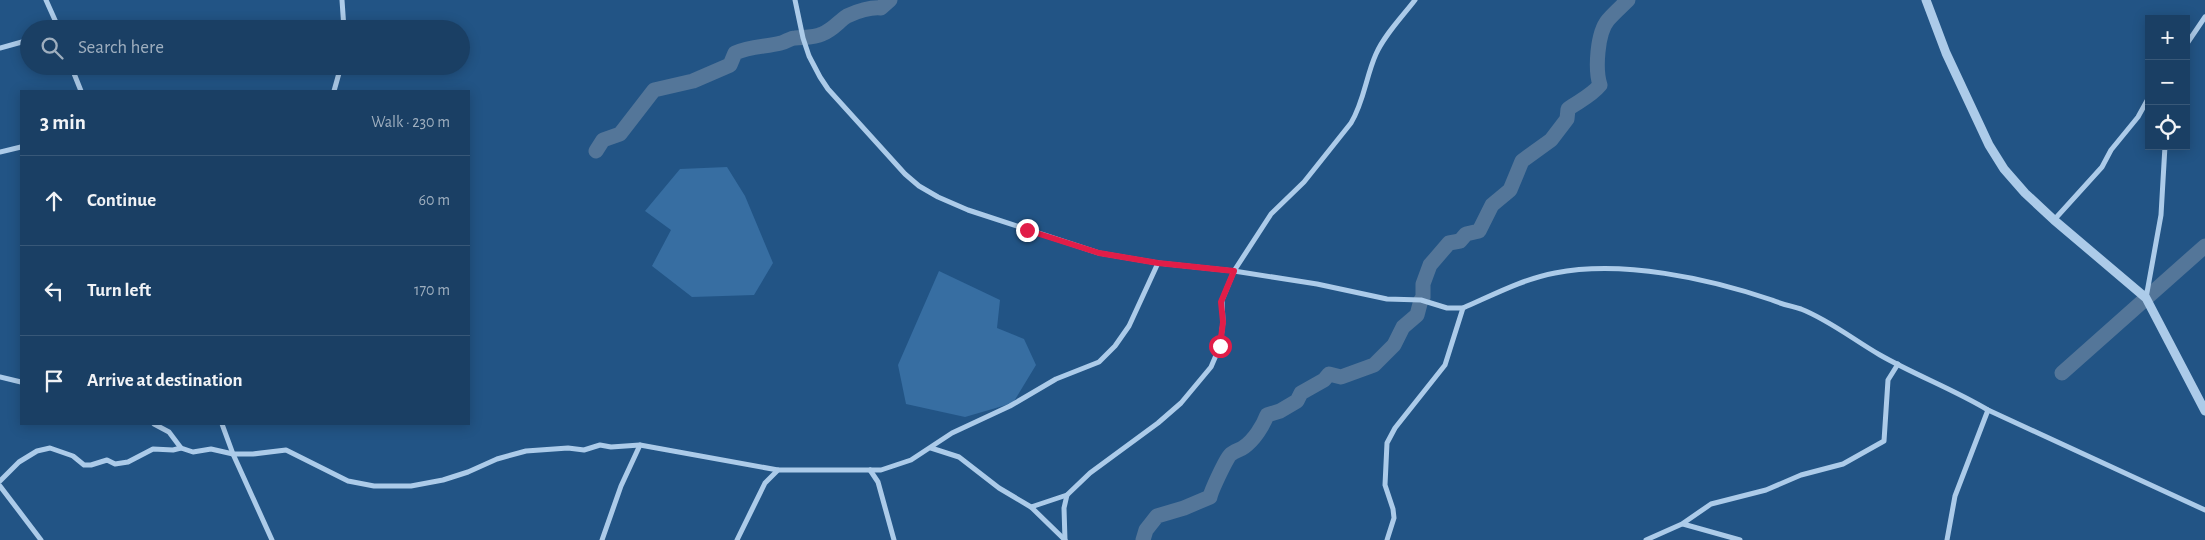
<!DOCTYPE html>
<html lang="en">
<head>
<meta charset="utf-8">
<style>
	body { margin:0; font-family:"Alegreya Sans",sans-serif; background:#23466a; color:#f1f3f6 }
	.controls { position:absolute; right:15px; top:15px; display:grid; overflow:hidden; border-radius:0px; box-shadow:0 2px 12px #0003 }
	.controls button { width:45px; height:45px; display:grid; place-items:center; padding:0; border:0; border-bottom:1px solid #385878; background:#1a3f64; color:#f1f3f6; font:25px sans-serif }
	.stop { position:absolute; width:15px; height:15px; margin:-11px; border:4px solid #e11d48; border-radius:50%; background:#fff }
	.stop.end { background:#e11d48; border-color:#fff; box-shadow:0 1px 5px #0008 }
	.list { margin:0; padding:0; list-style:none }
	h2 { display:flex; justify-content:space-between; align-items:center; height:65px; margin:0; padding:0 20px; font-size:21px }
	h2 small { font-size:16px; font-weight:400; color:#9fafbf }
	.list li { display:grid; grid-template-columns:32px 1fr auto; gap:15px; align-items:center; box-sizing:border-box; height:90px; padding:0 20px; border-top:1px solid #385878 }
	.list b { display:block; font-size:19px; white-space:nowrap }
	.list em { font-size:16px; font-style:normal; color:#9fafbf }
	.icon { flex:none; width:28px; height:28px; fill:none; stroke:currentColor; stroke-width:2; stroke-linecap:round; stroke-linejoin:round }
	.map { position:relative; flex:none; width:2205px; height:540px; overflow:hidden }
	.search { position:absolute; background:#1a3f64; box-shadow:0 2px 12px #0003; left:20px; top:20px; width:450px; height:55px; display:flex; align-items:center; gap:12px; box-sizing:border-box; padding:0 18px; border-radius:28px; color:#9fafbf; font-size:19px }
	.panel { position:absolute; background:#1a3f64; box-shadow:0 2px 12px #0003; left:20px; top:90px; width:450px; height:335px; border-radius:0px }
	.map>svg:first-child { display:block }
	.green { fill:#376ea2 }
	.lines { fill:none; stroke-linecap:round; stroke-linejoin:round }
	.river { stroke:#547699; stroke-width:15 }
	.minor { stroke:#accbe9; stroke-width:5 }
	.tertiary { stroke:#accbe9; stroke-width:9 }
	.route { stroke:#e11d48; stroke-width:6 }
</style>
</head>
<body>
<div class="map">
<svg width="2205" height="540" viewBox="0 0 2205 540">
	<rect width="100%" height="100%" fill="#225485"/>
	<!-- green -->
	<g class="green">
		<polygon points="727,167 745,196 773,263 754,295 692,297 652,266 671,230 645,211 680,169"/>
		<polygon points="939,271 1000,300 997,328 1024,339 1036,365 1013,403 965,417 906,404 898,365"/>
	</g>
	<g class="lines">
		<!-- river -->
		<g class="river">
			<path d="M596 151 603 140 620 134 654 90 693 81 730 65 735 53C750 46 765 47 781 43 786 42 790 38 795 38 804 37 814 38 822 34 833 30 839 21 847 16 857 11 871 7 881 8L890 0"/>
			<polyline points="2062,373 2205,246"/>
			<path d="M1143 540 1146 530 1157 516 1184 508 1210 497C1211 491 1227 457 1230 455 1234 451 1240 450 1244 447 1254 440 1263 426 1267 415L1280 411 1297 401 1301 393 1324 380 1329 374 1341 377 1374 365 1394 345 1403 327 1417 315 1421 300 1423 298V284L1430 265 1449 243 1460 241 1466 234 1479 231 1492 205 1510 190 1522 161 1551 140 1567 119 1568 109C1579 101 1591 96 1600 85 1595 70 1597 33 1608 20 1614 13 1622 6 1628 0"/>
		</g>
		<!-- minor -->
		<g class="minor">
			<polyline points="46,0 59,29"/>
			<polyline points="342,0 344,29"/>
			<path d="M795 0 803 38 809 56 820 77 828 89 905 174 919 186 938 197 968 210 1099 253 1158 263 1234 271 1317 284 1387 299 1421 300 1447 308H1463C1493 295 1523 279 1555 273 1623 260 1707 278 1772 300 1781 304 1791 306 1801 309 1829 320 1854 340 1880 355 1915 375 1953 389 1988 410L2205 510"/>
			<polyline points="2186,45 2205,17"/>
			<polyline points="0,48 29,40"/>
			<polyline points="71,66 81,91"/>
			<polyline points="334,91 341,66"/>
			<polyline points="0,152 21,147"/>
			<polyline points="2054,220 2102,167 2111,150 2138,117 2149,97"/>
			<polyline points="2146,298 2161,215 2165,146"/>
			<polyline points="0,377 21,382"/>
			<polyline points="154,424 169,432 181,448 193,452 211,449 233,454 253,454 286,450 348,481 374,486 411,486 443,480 468,472 497,459 526,451 568,448 584,450 600,445 611,447 640,445 778,470"/>
			<polyline points="222,424 233,454 272,540"/>
			<polyline points="931,448 959,457 999,488 1031,507"/>
			<polyline points="870,470 878,482 894,540"/>
			<polyline points="0,481 19,462 37,451 50,448 73,456 84,465 91,465 107,460 115,464 128,462 153,449 173,450 181,448"/>
			<polyline points="0,486 41,540"/>
			<polyline points="1683,524 1740,540"/>
			<polyline points="602,540 621,486 640,445"/>
			<polyline points="737,540 765,483 778,470 881,470 911,460 952,433 1010,406 1056,379 1099,362 1115,346 1129,326 1158,263"/>
			<path d="M1065 540 1064 508 1067 495 1090 473 1158 423 1181 403 1211 367 1220 346 1223 322 1222 300 1234 271 1271 214 1304 182 1351 123C1364 102 1366 76 1376 54 1385 34 1402 17 1415 0"/>
			<polyline points="1065,540 1031,507 1067,495"/>
			<polyline points="1387,540 1394,518 1393,509 1385,485 1387,443 1395,428 1445,365 1463,308"/>
			<polyline points="1646,540 1682,524 1711,504 1766,490 1801,475 1843,464 1884,441 1888,380 1898,364"/>
			<polyline points="1947,540 1955,496 1988,410"/>
		</g>
		<!-- tertiary -->
		<polyline class="tertiary" points="1926,0 1946,53 1989,145 2004,169 2025,193 2054,220 2146,298 2205,411"/>
	</g>
	<g class="lines">
		<!-- route -->
		<polyline class="route" points="1027,230 1099,253 1158,263 1234,271 1221,302 1223,322 1220,346"/>
	</g>
</svg>
<div class="controls">
<button>+</button>
<button>−</button>
<button><svg class="icon" aria-label="locate" viewBox="0 0 24 24"><circle cx="12" cy="12" r="6"/><path d="M12 2v4M12 18v4M2 12h4M18 12h4"/></svg></button>
</div>
<div class="stop" style="left:1220px;top:346px"></div>
<div class="stop end" style="left:1027px;top:230px"></div>
<div class="search"><svg class="icon" aria-label="search" viewBox="0 0 24 24"><circle cx="10" cy="10" r="6"/><path d="M15 15l6 6"/></svg>Search here</div>
<section class="panel">
<h2>3 min<small>Walk · 230 m</small></h2>
<ul class="list">
<li><svg class="icon" aria-label="ahead" viewBox="0 0 24 24"><path d="M12 20V5M6 11l6-6 6 6"/></svg><div><b>Continue</b></div><em>60 m</em></li>
<li><svg class="icon" aria-label="left" viewBox="0 0 24 24"><path d="M17 20v-9H6M10 6l-5 5 5 5"/></svg><div><b>Turn left</b></div><em>170 m</em></li>
<li><svg class="icon" aria-label="arrive" viewBox="0 0 24 24"><path d="M6 21V4h12l-3 4 3 4H6"/></svg><div><b>Arrive at destination</b></div></li>
</ul>
</section>
</div>
</body>
</html>
